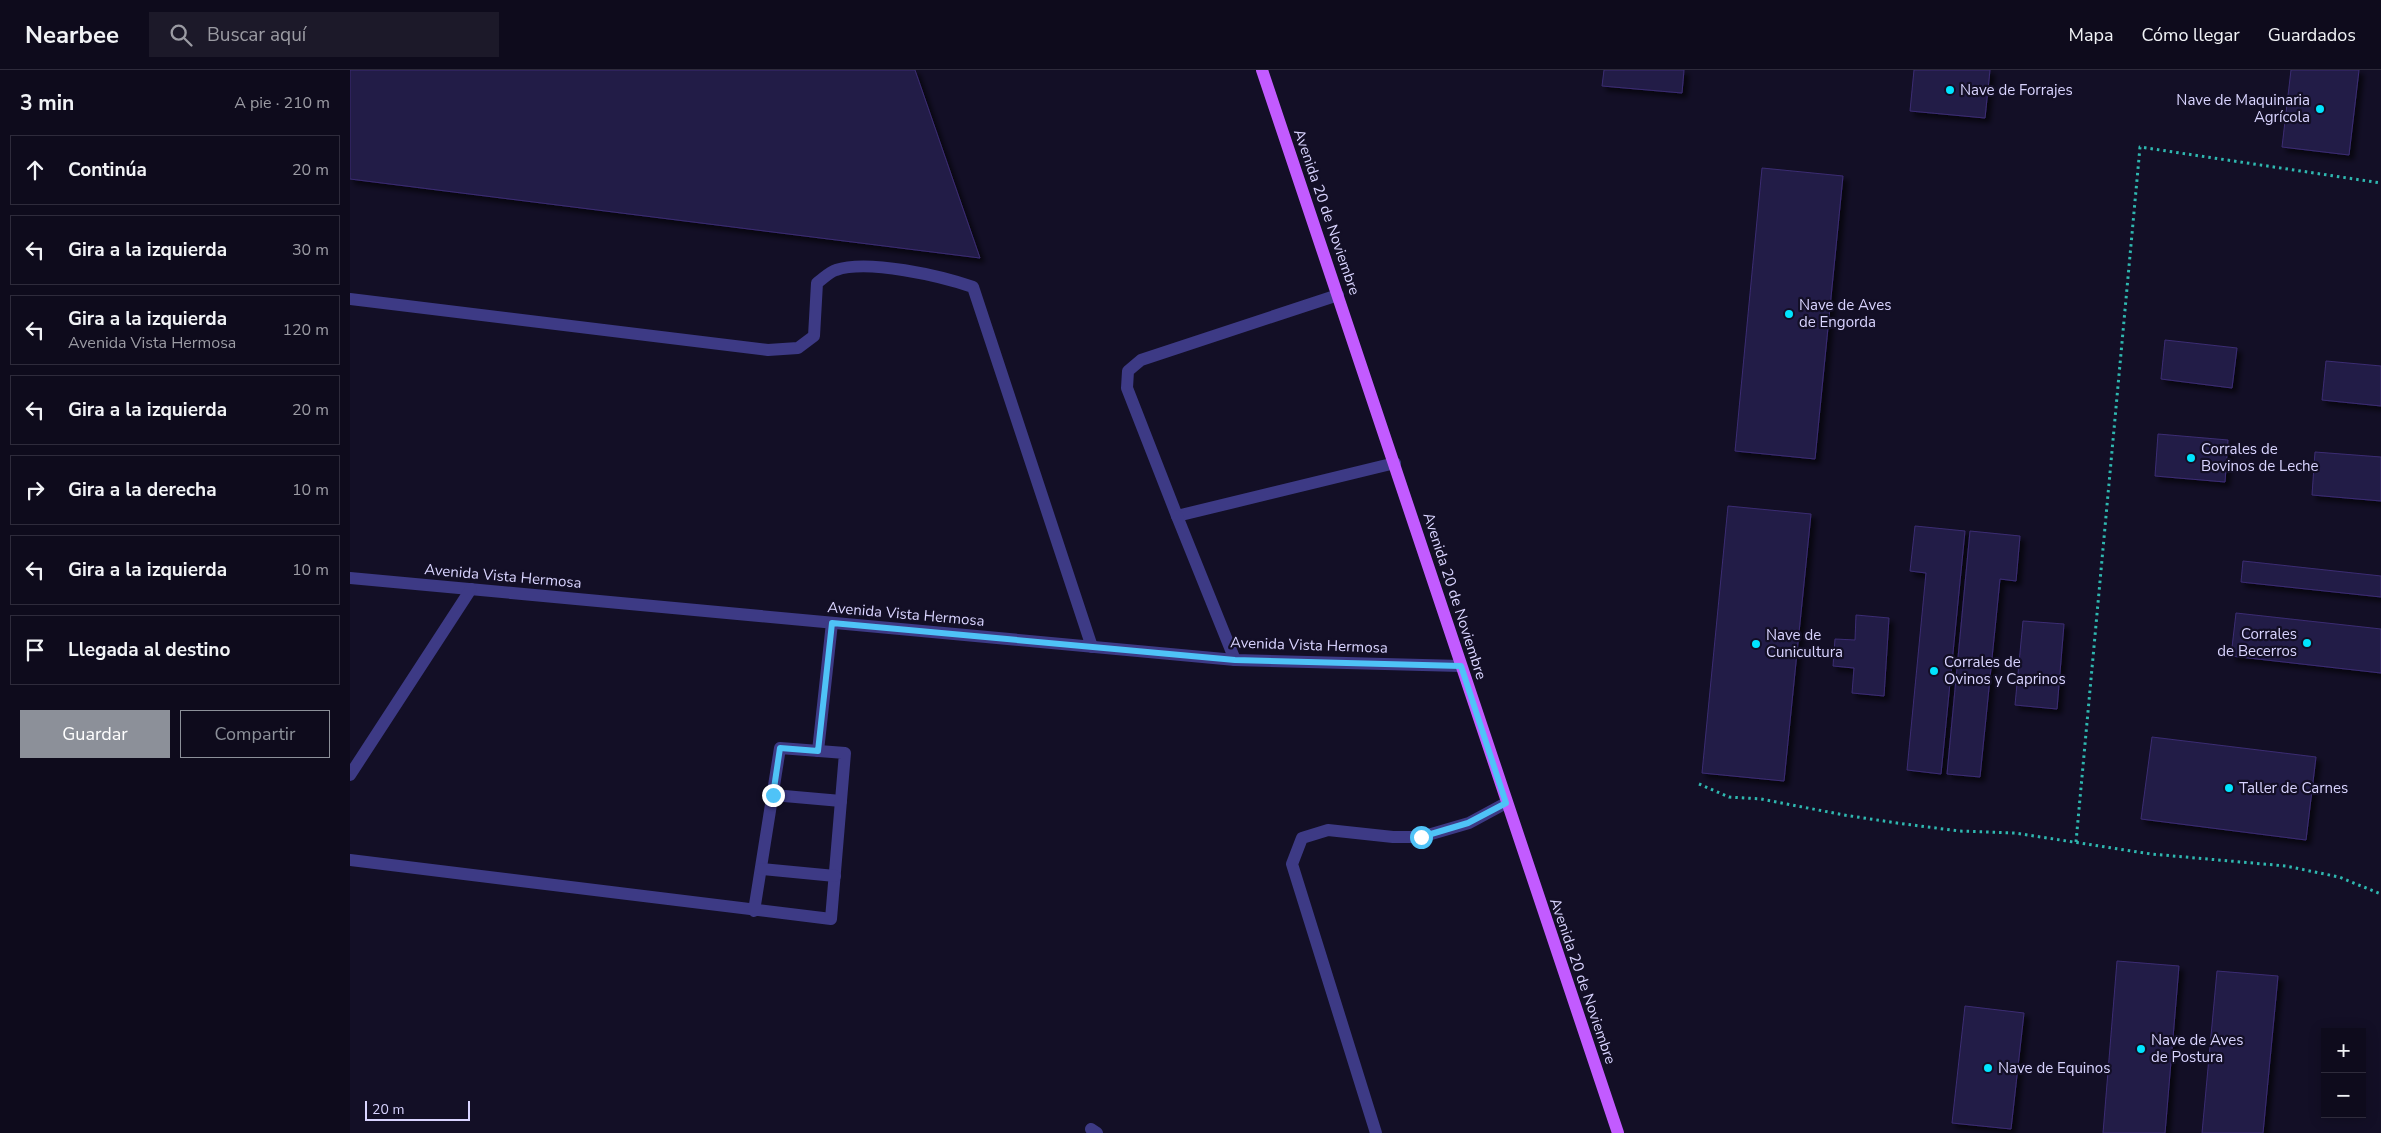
<!DOCTYPE html>
<html lang="es">
<head>
<meta charset="utf-8">
<style>
	body { margin:0; font-family:"Nunito Sans",sans-serif; background:#1c1929; color:#f1f3f6 }
	.controls { position:absolute; right:15px; bottom:15px; display:grid; overflow:hidden; border-radius:0px; box-shadow:0 2px 12px #0003 }
	.controls button { width:45px; height:45px; display:grid; place-items:center; padding:0; border:0; border-bottom:1px solid #2e2b3b; background:#0e0b1c; color:#f1f3f6; font:25px sans-serif }
	.scale { position:absolute; left:15px; bottom:12px; width:105px; box-sizing:border-box; padding-left:5px; border:2px solid #d9d4ff; border-top:0; font-size:14px; line-height:18px; white-space:nowrap; color:#d9d4ff; -webkit-text-stroke:4px #130f26; paint-order:stroke }
	.stop { position:absolute; width:15px; height:15px; margin:-11px; border:4px solid #4fc3f7; border-radius:50%; background:#fff }
	.stop.end { background:#4fc3f7; border-color:#fff; box-shadow:0 1px 5px #0008 }
	.list { margin:0; padding:0; list-style:none }
	h2 { display:flex; justify-content:space-between; align-items:center; height:65px; margin:0; padding:0 20px; font-size:21px }
	h2 small { font-size:16px; font-weight:400; color:#9b9ba3 }
	.list li { display:grid; grid-template-columns:32px 1fr auto; gap:15px; align-items:center; box-sizing:border-box; height:70px; margin:0 10px 10px; padding:0 10px; border:1px solid #2e2b3b; border-radius:0px }
	.list b { display:block; font-size:19px; white-space:nowrap }
	.list p { margin:0; font-size:16px; white-space:nowrap; color:#9b9ba3 }
	.list em { font-size:16px; font-style:normal; color:#9b9ba3 }
	.actions { display:flex; gap:10px; padding:15px 20px }
	.actions a { flex:1; padding:11px 0; border:1px solid #8c9099; border-radius:0px; text-align:center; font-size:18px; color:#8c9099 }
	.actions .main { background:#8c9099; color:#fff }
	.icon { flex:none; width:28px; height:28px; fill:none; stroke:currentColor; stroke-width:2; stroke-linecap:round; stroke-linejoin:round }
	.map { position:relative; flex:none; width:2031px; height:1063px; overflow:hidden }
	header { display:flex; align-items:center; gap:30px; box-sizing:border-box; height:70px; padding:0 25px; background:#0e0b1c; border-bottom:1px solid #2e2b3b }
	header strong { font-size:24px }
	nav { display:flex; gap:28px; margin-inline-start:auto; font-size:18px }
	.search { width:350px; height:45px; background:#1c1929; display:flex; align-items:center; gap:12px; box-sizing:border-box; padding:0 18px; border-radius:0px; color:#9b9ba3; font-size:19px }
	main { display:flex }
	aside { flex:1; background:#0e0b1c }
	.map>svg:first-child { display:block }
	.building { fill:#241b47; stroke:#3b2d73; filter:url(#shadow) }
	.lines { fill:none; stroke-linecap:round; stroke-linejoin:round }
	.path { stroke:#2fb8b0; stroke-width:3; stroke-dasharray:2.5 4; stroke-linecap:butt }
	.minor { stroke:#3d3a85; stroke-width:12 }
	.major { stroke:#c25bff; stroke-width:12 }
	.route { stroke:#4fc3f7; stroke-width:6 }
	.poi-dot { fill:#00e5ff; stroke:#130f26; stroke-width:2 }
	.labels { text-anchor:middle; dominant-baseline:central; stroke-width:4.5; stroke-linejoin:round; paint-order:stroke }
	.poi-label { font-size:15px; fill:#d9d4ff; stroke:#130f26; text-anchor:start }
	.street-label { font-size:15px; fill:#d9d4ff; stroke:#130f26 }
</style>
</head>
<body>
<header>
<strong>Nearbee</strong>
<div class="search"><svg class="icon" aria-label="search" viewBox="0 0 24 24"><circle cx="10" cy="10" r="6"/><path d="M15 15l6 6"/></svg>Buscar aquí</div>
<nav><a>Mapa</a><a>Cómo llegar</a><a>Guardados</a></nav>
</header>
<main>
<aside>
<h2>3 min<small>A pie · 210 m</small></h2>
<ul class="list">
<li><svg class="icon" aria-label="ahead" viewBox="0 0 24 24"><path d="M12 20V5M6 11l6-6 6 6"/></svg><div><b>Continúa</b></div><em>20 m</em></li>
<li><svg class="icon" aria-label="left" viewBox="0 0 24 24"><path d="M17 20v-9H6M10 6l-5 5 5 5"/></svg><div><b>Gira a la izquierda</b></div><em>30 m</em></li>
<li><svg class="icon" aria-label="left" viewBox="0 0 24 24"><path d="M17 20v-9H6M10 6l-5 5 5 5"/></svg><div><b>Gira a la izquierda</b><p>Avenida Vista Hermosa</p></div><em>120 m</em></li>
<li><svg class="icon" aria-label="left" viewBox="0 0 24 24"><path d="M17 20v-9H6M10 6l-5 5 5 5"/></svg><div><b>Gira a la izquierda</b></div><em>20 m</em></li>
<li><svg class="icon" aria-label="right" viewBox="0 0 24 24"><path d="M7 20v-9h11M14 6l5 5-5 5"/></svg><div><b>Gira a la derecha</b></div><em>10 m</em></li>
<li><svg class="icon" aria-label="left" viewBox="0 0 24 24"><path d="M17 20v-9H6M10 6l-5 5 5 5"/></svg><div><b>Gira a la izquierda</b></div><em>10 m</em></li>
<li><svg class="icon" aria-label="arrive" viewBox="0 0 24 24"><path d="M6 21V4h12l-3 4 3 4H6"/></svg><div><b>Llegada al destino</b></div></li>
</ul>
<div class="actions"><a class="main">Guardar</a><a>Compartir</a></div>
</aside>
<div class="map">
<svg width="2031" height="1063" viewBox="0 0 2031 1063">
	<defs>
		<filter id="shadow"><feDropShadow dx="4.5" dy="4.5" stdDeviation="2.5" flood-color="#0009"/></filter>
	</defs>
	<rect width="100%" height="100%" fill="#130f26"/>
	<!-- building -->
	<g class="building">
		<polygon points="0,0 565,0 630,188 0,109"/>
		<polygon points="1254,0 1334,0 1332,23 1252,16"/>
		<polygon points="1564,0 1640,0 1635,48 1560,41"/>
		<polygon points="1941,0 2009,0 1999,85 1932,77"/>
		<polygon points="1412,98 1493,106 1465,389 1385,381"/>
		<polygon points="1815,270 1887,278 1882,318 1811,309"/>
		<polygon points="1976,291 2031,296 2031,336 1972,330"/>
		<polygon points="1808,364 1878,370 1875,412 1805,406"/>
		<polygon points="1965,382 2031,387 2031,431 1962,425"/>
		<polygon points="1378,436 1461,444 1434,711 1352,703"/>
		<polygon points="1565,456 1615,461 1591,704 1557,700 1576,503 1560,501"/>
		<polygon points="1620,461 1670,466 1666,511 1650,509 1630,707 1597,704"/>
		<polygon points="1893,491 2031,506 2031,527 1891,512"/>
		<polygon points="1886,543 2031,559 2031,603 1881,586"/>
		<polygon points="1506,545 1539,548 1534,626 1502,623 1504,598 1483,596 1485,569 1505,570"/>
		<polygon points="1673,551 1714,554 1707,639 1665,635"/>
		<polygon points="1802,667 1966,687 1956,770 1791,749"/>
		<polygon points="1767,891 1829,896 1815,1063 1753,1063"/>
		<polygon points="1867,901 1928,906 1913,1063 1852,1063"/>
		<polygon points="1615,936 1674,943 1661,1059 1602,1053"/>
	</g>
	<g class="lines">
		<!-- path -->
		<g class="path">
			<polyline points="1349,714 1379,727 1411,729 1494,745 1547,753 1609,761 1665,763 1801,784 1936,796 1989,807 2031,824"/>
			<polyline points="1726,772 1790,77 2031,113"/>
		</g>
		<!-- minor -->
		<g class="minor">
			<polyline points="988,225 791,290 778,301 777,318 827,446 1045,393"/>
			<path d="M0 229 418 280 448 278 464 266 467 213C473 209 479 202 486 200 518 189 591 206 623 217L742 577"/>
			<polyline points="827,446 885,590"/>
			<polyline points="0,508 885,590 1111,596"/>
			<polyline points="468,681 482,553"/>
			<polyline points="0,705 121,519"/>
			<polyline points="423,725 491,731"/>
			<polyline points="0,790 481,849 495,683 430,678 404,841"/>
			<polyline points="411,799 485,806"/>
			<polyline points="741,1059 747,1063"/>
			<polyline points="1026,1063 942,794 952,768 978,760 1043,767 1071,767 1119,753 1156,733"/>
		</g>
		<!-- major -->
		<polyline class="major" points="912,0 1268,1063"/>
	</g>
	<g class="lines">
		<!-- route -->
		<polyline class="route" points="423,725 430,678 468,681 482,553 885,590 1111,596 1156,733 1118,753 1071,767"/>
	</g>
	<!-- markers -->
	<g class="poi-dot">
		<circle cx="1600" cy="20" r="5"/>
		<circle cx="1970" cy="39" r="5"/>
		<circle cx="1439" cy="244" r="5"/>
		<circle cx="1841" cy="388" r="5"/>
		<circle cx="1957" cy="573" r="5"/>
		<circle cx="1406" cy="574" r="5"/>
		<circle cx="1584" cy="601" r="5"/>
		<circle cx="1879" cy="718" r="5"/>
		<circle cx="1791" cy="979" r="5"/>
		<circle cx="1638" cy="998" r="5"/>
	</g>
	<g class="labels">
		<!-- poi labels -->
		<g class="poi-label">
			<text x="1610" y="20">Nave de Forrajes</text>
			<text x="1960" y="30" text-anchor="end">Nave de Maquinaria<tspan x="1960" dy="17">Agrícola</tspan></text>
			<text x="1449" y="235">Nave de Aves<tspan x="1449" dy="17">de Engorda</tspan></text>
			<text x="1851" y="379">Corrales de<tspan x="1851" dy="17">Bovinos de Leche</tspan></text>
			<text x="1947" y="564" text-anchor="end">Corrales<tspan x="1947" dy="17">de Becerros</tspan></text>
			<text x="1416" y="565">Nave de<tspan x="1416" dy="17">Cunicultura</tspan></text>
			<text x="1594" y="592">Corrales de<tspan x="1594" dy="17">Ovinos y Caprinos</tspan></text>
			<text x="1889" y="718">Taller de Carnes</text>
			<text x="1801" y="970">Nave de Aves<tspan x="1801" dy="17">de Postura</tspan></text>
			<text x="1648" y="998">Nave de Equinos</text>
		</g>
		<!-- street labels -->
		<g class="street-label">
			<text transform="translate(977 142) rotate(71)">Avenida 20 de Noviembre</text>
			<text transform="translate(153 506) rotate(5)">Avenida Vista Hermosa</text>
			<text transform="translate(1105 526) rotate(72)">Avenida 20 de Noviembre</text>
			<text transform="translate(556 544) rotate(5)">Avenida Vista Hermosa</text>
			<text transform="translate(959 575) rotate(2)">Avenida Vista Hermosa</text>
			<text transform="translate(1233 911) rotate(71)">Avenida 20 de Noviembre</text>
		</g>
	</g>
</svg>
<div class="controls">
<button>+</button>
<button>−</button>
</div>
<div class="scale">20 m</div>
<div class="stop" style="left:1071px;top:767px"></div>
<div class="stop end" style="left:423px;top:725px"></div>
</div>
</main>
</body>
</html>
